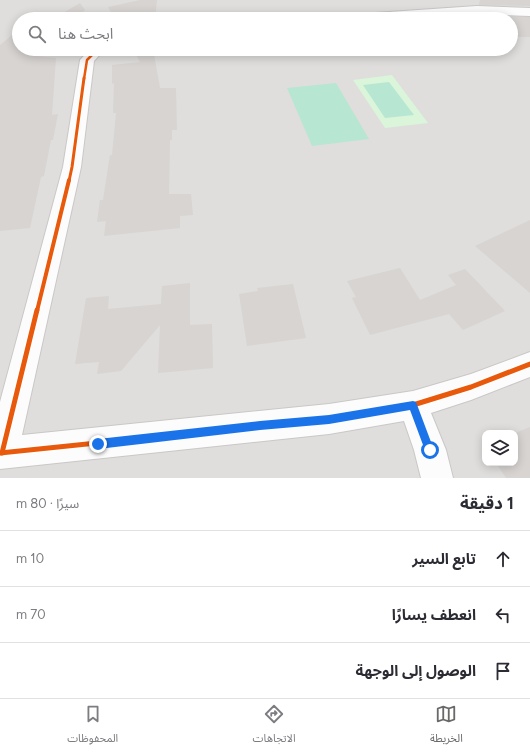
<!DOCTYPE html>
<html lang="ar">
<head>
<meta charset="utf-8">
<style>
	body { margin:0; font-family:Figtree,"Noto Sans Arabic",sans-serif; background:#f7f7f7; color:#2b2b33; direction:rtl }
	.controls { position:absolute; right:12px; bottom:12px; display:grid; overflow:hidden; border-radius:8px; box-shadow:0 2px 10px #0003 }
	.controls button { width:36px; height:36px; display:grid; place-items:center; padding:0; border:0; border-bottom:1px solid #e1e1e2; background:#fff; color:#2b2b33; font:20px sans-serif }
	.stop { position:absolute; width:12px; height:12px; margin:-9px; border:3px solid #1a73e8; border-radius:50%; background:#fff }
	.stop.end { background:#1a73e8; border-color:#fff; box-shadow:0 1px 4px #0008 }
	.list { margin:0; padding:0; list-style:none }
	h2 { display:flex; justify-content:space-between; align-items:center; height:52px; margin:0; padding:0 16px; font-size:17px }
	h2 small { font-size:13px; font-weight:400; color:#7c7c81 }
	.list li { display:grid; grid-template-columns:26px 1fr auto; gap:12px; align-items:center; box-sizing:border-box; height:56px; padding:0 16px; border-top:1px solid #e1e1e2 }
	.list b { display:block; font-size:15px; white-space:nowrap }
	.list em { font-size:13px; font-style:normal; color:#7c7c81 }
	.icon { flex:none; width:22px; height:22px; fill:none; stroke:currentColor; stroke-width:2; stroke-linecap:round; stroke-linejoin:round }
	.map { position:relative; flex:none; width:530px; height:478px; overflow:hidden; direction:ltr }
	.search { position:absolute; background:#fff; box-shadow:0 2px 10px #0003; left:12px; right:12px; top:12px; height:44px; display:flex; align-items:center; gap:10px; box-sizing:border-box; padding:0 14px; border-radius:22px; color:#7c7c81; font-size:15px }
	.sheet { height:220px; background:#fff }
	nav { display:flex; justify-content:space-around; align-items:center; box-sizing:border-box; height:56px; border-top:1px solid #e1e1e2; background:#fff; font-size:11px; color:#7c7c81 }
	nav a { display:grid; justify-items:center; gap:2px }
	nav .on { color:#6a6968 }
	.map>svg:first-child { display:block }
	.residential { fill:#dfdedc; fill-rule:evenodd }
	.park { fill:#daf5da }
	.pitch { fill:#b7e6d2 }
	.building { fill:#d7d4d2 }
	.lines { fill:none; stroke-linecap:round; stroke-linejoin:round }
	.minor-casing { stroke:#c9c8c7; stroke-width:2 }
	.minor { fill:#fdfcfc; fill-rule:evenodd }
	.cycleway-far3-casing { stroke:#fff; stroke-width:4 }
	.cycleway-far2-casing { stroke:#fff; stroke-width:5 }
	.cycleway-far1-casing { stroke:#fff; stroke-width:6 }
	.cycleway-casing { stroke:#fff; stroke-width:8 }
	.cycleway-far3 { stroke:#e8590c; stroke-width:2.5 }
	.cycleway-far2 { stroke:#e8590c; stroke-width:3 }
	.cycleway-far1 { stroke:#e8590c; stroke-width:4 }
	.cycleway { stroke:#e8590c; stroke-width:5 }
	.route { fill:#1a73e8 }
</style>
</head>
<body>
<div class="map">
<svg width="530" height="478" viewBox="0 0 530 478">
	<rect width="100%" height="100%" fill="#f0eeeb"/>
	<!-- residential -->
	<path class="residential" d="M0 0H530V478H0ZM19 19H511V49H19ZM485 433H515V463H485Z"/>
	<!-- park -->
	<polygon class="park" points="392,75 428,123 385,128 353,80"/>
	<!-- pitch -->
	<g class="pitch">
		<polygon points="389,82 414,115 385,118 363,85"/>
		<polygon points="336,83 369,139 312,146 287,88"/>
	</g>
	<!-- building -->
	<g class="building">
		<polygon points="140,0 157,0 155,19 115,19 108,7"/>
		<polygon points="480,0 530,0 530,6 479,5"/>
		<polygon points="80,3 85,10 76,19 53,19"/>
		<polygon points="477,16 530,17 530,37 511,37 511,19 476,19"/>
		<polygon points="17,31 19,32 19,49 43,49 34,56 56,58 52,115 58,114 53,140 51,140 44,176 41,177 30,228 0,231 0,45"/>
		<polygon points="133,49 153,49 160,88 176,88 177,130 172,130 172,140 170,140 169,194 191,194 193,215 180,216 180,228 104,236 106,221 97,222 100,200 103,200 110,155 112,155 116,113 113,113 114,83 112,84 112,65 140,62"/>
		<polygon points="530,220 530,293 475,246"/>
		<polygon points="400,268 420,300 456,285 448,275 465,269 505,311 463,330 449,314 370,335 352,298 356,297 347,281"/>
		<polygon points="190,283 190,325 212,324 213,368 158,373 160,325 121,371 97,374 99,362 75,364 86,298 109,296 108,309 161,304 162,286"/>
		<polygon points="293,284 306,338 247,346 239,294 258,291 257,288"/>
		<polygon points="530,427 530,478 506,478 496,463 515,463 515,433"/>
	</g>
	<g class="lines">
		<defs>
			<g id="minor">
				<polygon points="477,6 530,8 530,16 477,14 400,19 339,19 341,16 345,15"/>
				<polygon points="169,15 201,15 205,16 207,19 163,19 165,16"/>
				<polygon points="90,49 105,49 94,61 81,167 22,435 329,404 413,391 471,374 530,352 530,377 471,400 431,413 446,450 453,478 421,478 414,450 404,421 329,434 0,469 0,402 63,167 80,60"/>
			</g>
		</defs>
		<!-- minor casing -->
		<use href="#minor" class="minor-casing"/>
		<!-- minor -->
		<use href="#minor" class="minor"/>
		<defs>
			<polyline id="cycleway-far3" points="84,79 87,60 98,49"/>
			<polyline id="cycleway-far2" points="69,181 72,167 84,78"/>
			<polyline id="cycleway-far1" points="37,311 69,180"/>
			<g id="cycleway">
				<polyline points="0,453 329,419 413,405 471,387 530,364"/>
				<polyline points="2,453 37,310"/>
			</g>
		</defs>
		<!-- cycleway-far3 casing -->
		<use href="#cycleway-far3" class="cycleway-far3-casing"/>
		<!-- cycleway-far2 casing -->
		<use href="#cycleway-far2" class="cycleway-far2-casing"/>
		<!-- cycleway-far1 casing -->
		<use href="#cycleway-far1" class="cycleway-far1-casing"/>
		<!-- cycleway casing -->
		<use href="#cycleway" class="cycleway-casing"/>
		<!-- cycleway-far3 -->
		<use href="#cycleway-far3" class="cycleway-far3"/>
		<!-- cycleway-far2 -->
		<use href="#cycleway-far2" class="cycleway-far2"/>
		<!-- cycleway-far1 -->
		<use href="#cycleway-far1" class="cycleway-far1"/>
		<!-- cycleway -->
		<use href="#cycleway" class="cycleway"/>
	</g>
	<!-- route -->
	<polygon class="route" points="413,401 416,402 434,450 433,453 430,454 426,453 410,410 329,424 260,430 98,449 94,447 93,444 94,441 98,439 260,421 329,415"/>
</svg>
<div class="controls">
<button><svg class="icon" aria-label="layers" viewBox="0 0 24 24"><path d="M12 4l9 5-9 5-9-5zM3 14l9 5 9-5"/></svg></button>
</div>
<div class="stop" style="left:430px;top:450px"></div>
<div class="stop end" style="left:98px;top:444px"></div>
<div class="search"><svg class="icon" aria-label="search" viewBox="0 0 24 24"><circle cx="10" cy="10" r="6"/><path d="M15 15l6 6"/></svg>ابحث هنا</div>
</div>
<section class="sheet">
<h2>1 دقيقة<small>سيرًا · 80 m</small></h2>
<ul class="list">
<li><svg class="icon" aria-label="ahead" viewBox="0 0 24 24"><path d="M12 20V5M6 11l6-6 6 6"/></svg><div><b>تابع السير</b></div><em>10 m</em></li>
<li><svg class="icon" aria-label="left" viewBox="0 0 24 24"><path d="M17 20v-9H6M10 6l-5 5 5 5"/></svg><div><b>انعطف يسارًا</b></div><em>70 m</em></li>
<li><svg class="icon" aria-label="arrive" viewBox="0 0 24 24"><path d="M6 21V4h12l-3 4 3 4H6"/></svg><div><b>الوصول إلى الوجهة</b></div></li>
</ul>
</section>
<nav>
<a class="on"><svg class="icon" aria-label="map" viewBox="0 0 24 24"><path d="M3 6l6-2 6 2 6-2v14l-6 2-6-2-6 2zM9 4v14M15 6v14"/></svg>الخريطة</a>
<a><svg class="icon" aria-label="directions" viewBox="0 0 24 24"><path d="M12 3l9 9-9 9-9-9zM9 14v-3h6M13 9l2 2-2 2"/></svg>الاتجاهات</a>
<a><svg class="icon" aria-label="saved" viewBox="0 0 24 24"><path d="M7 4h10v16l-5-4-5 4z"/></svg>المحفوظات</a>
</nav>
</body>
</html>
